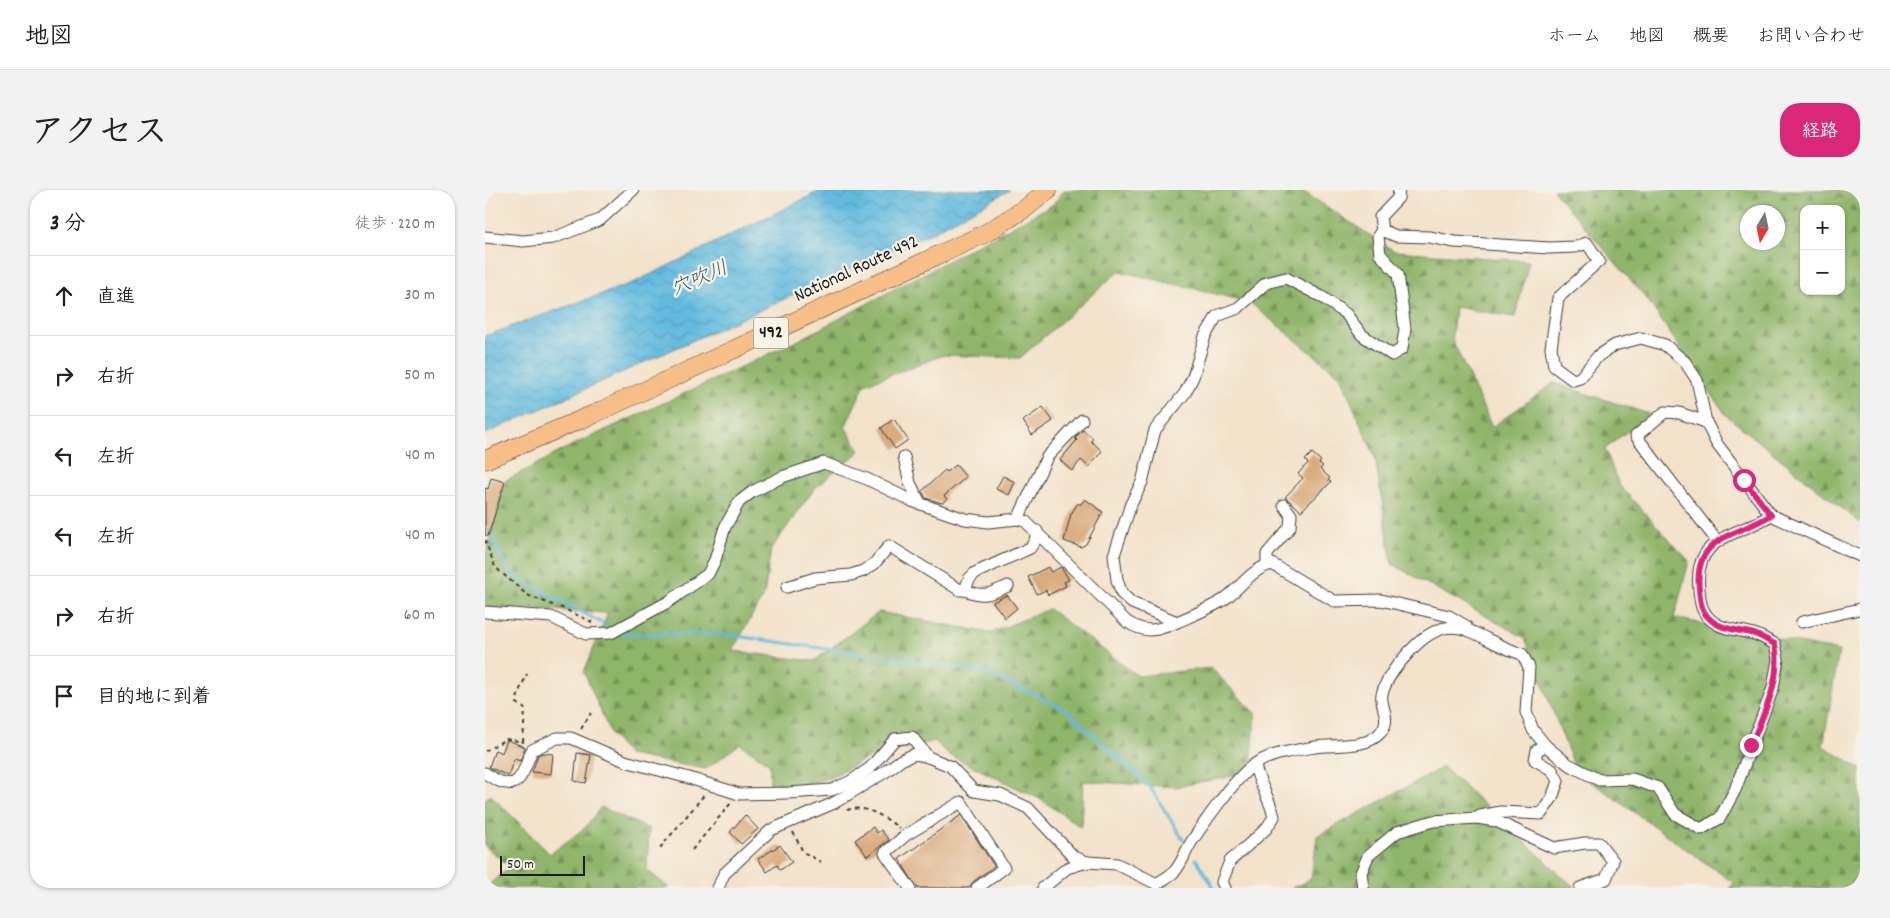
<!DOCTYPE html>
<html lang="ja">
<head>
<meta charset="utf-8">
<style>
	body { margin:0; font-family:Dekko,"Klee One",sans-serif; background:#f2f2f2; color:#222 }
	.controls { position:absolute; right:15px; top:15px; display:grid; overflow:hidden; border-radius:10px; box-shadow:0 1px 4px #0004 }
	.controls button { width:45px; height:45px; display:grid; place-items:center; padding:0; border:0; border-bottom:1px solid #e0e0e0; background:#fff; color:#222; font:25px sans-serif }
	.compass { position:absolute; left:1255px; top:15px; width:45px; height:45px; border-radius:50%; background:#fff; box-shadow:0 1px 4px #0004; rotate:189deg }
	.scale { position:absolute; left:15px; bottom:12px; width:85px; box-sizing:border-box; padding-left:5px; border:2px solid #1c1c1c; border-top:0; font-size:14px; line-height:18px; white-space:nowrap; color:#1c1c1c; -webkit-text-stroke:4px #f7f3e8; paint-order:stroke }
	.stop { position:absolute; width:15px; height:15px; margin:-11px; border:4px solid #db2777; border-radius:50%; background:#fff }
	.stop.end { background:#db2777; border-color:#fff; box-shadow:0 1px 5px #0008 }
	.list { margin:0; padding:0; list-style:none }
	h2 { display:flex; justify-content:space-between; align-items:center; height:65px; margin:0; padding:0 20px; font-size:21px }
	h2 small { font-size:16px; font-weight:400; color:#767676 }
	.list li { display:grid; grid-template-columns:32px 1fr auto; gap:15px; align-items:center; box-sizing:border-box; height:80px; padding:0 20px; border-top:1px solid #e0e0e0 }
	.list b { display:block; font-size:19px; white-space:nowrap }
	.list em { font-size:16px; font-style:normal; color:#767676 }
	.icon { flex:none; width:28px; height:28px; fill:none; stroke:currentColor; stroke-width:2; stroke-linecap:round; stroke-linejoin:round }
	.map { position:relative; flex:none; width:1375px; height:698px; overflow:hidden; border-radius:20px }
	header { display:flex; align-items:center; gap:30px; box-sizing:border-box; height:70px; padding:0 25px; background:#fff; border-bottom:1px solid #e0e0e0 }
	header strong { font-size:24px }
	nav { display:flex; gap:28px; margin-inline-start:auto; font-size:18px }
	.intro { display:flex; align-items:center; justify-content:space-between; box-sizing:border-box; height:120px; padding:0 30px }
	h1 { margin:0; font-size:35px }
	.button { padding:12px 22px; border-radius:20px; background:#db2777; color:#fff; font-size:18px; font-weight:700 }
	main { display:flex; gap:30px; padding:0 30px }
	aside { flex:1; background:#fff; border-radius:20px; box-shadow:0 1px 4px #0004 }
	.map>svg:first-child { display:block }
	.forest { fill:url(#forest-firs); stroke:#566844; fill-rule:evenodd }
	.water { fill:url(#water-waves); stroke:#3f6c7e }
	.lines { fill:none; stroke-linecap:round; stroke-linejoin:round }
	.stream { stroke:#62bbdf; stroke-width:3 }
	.building { fill:#d9ab7d }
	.minor-casing { stroke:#3c3a36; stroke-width:13 }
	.trunk-casing { stroke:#3c3a36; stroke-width:19 }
	.path { stroke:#3c3a36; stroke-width:2; stroke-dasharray:4 4; stroke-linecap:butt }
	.minor { stroke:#fff; stroke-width:11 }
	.trunk { stroke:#f7be87; stroke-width:18 }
	.route { stroke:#db2777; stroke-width:6 }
	.labels { text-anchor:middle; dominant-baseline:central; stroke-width:4.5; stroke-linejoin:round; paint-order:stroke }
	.shield { fill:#f7f3e8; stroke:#5e5c59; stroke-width:1 }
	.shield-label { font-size:18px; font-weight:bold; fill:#1c1c1c }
	.street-label { font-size:19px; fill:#1c1c1c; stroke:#f7f3e8 }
	.water-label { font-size:20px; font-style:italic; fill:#385c6a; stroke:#f7f3e8 }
</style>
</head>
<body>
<header>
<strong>地図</strong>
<nav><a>ホーム</a><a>地図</a><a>概要</a><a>お問い合わせ</a></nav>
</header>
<div class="intro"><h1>アクセス</h1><a class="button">経路</a></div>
<main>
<aside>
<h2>3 分<small>徒歩 · 220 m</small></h2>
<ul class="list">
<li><svg class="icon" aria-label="ahead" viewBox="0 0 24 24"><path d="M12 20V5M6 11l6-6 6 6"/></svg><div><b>直進</b></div><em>30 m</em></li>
<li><svg class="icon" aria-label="right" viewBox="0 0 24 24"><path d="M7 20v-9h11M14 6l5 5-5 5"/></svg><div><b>右折</b></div><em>50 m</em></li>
<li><svg class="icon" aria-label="left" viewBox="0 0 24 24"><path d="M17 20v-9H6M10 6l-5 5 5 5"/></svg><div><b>左折</b></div><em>40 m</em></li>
<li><svg class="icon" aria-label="left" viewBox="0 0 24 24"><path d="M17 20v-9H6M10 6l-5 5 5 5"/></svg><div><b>左折</b></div><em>40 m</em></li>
<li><svg class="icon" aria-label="right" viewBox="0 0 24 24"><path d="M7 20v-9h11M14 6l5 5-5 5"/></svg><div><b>右折</b></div><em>60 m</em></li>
<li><svg class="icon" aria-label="arrive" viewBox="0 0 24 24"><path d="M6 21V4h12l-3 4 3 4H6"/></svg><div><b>目的地に到着</b></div></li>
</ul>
</aside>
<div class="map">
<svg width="1375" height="698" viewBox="0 0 1375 698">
	<defs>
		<pattern id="forest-firs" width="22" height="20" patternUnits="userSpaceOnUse" patternTransform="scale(1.25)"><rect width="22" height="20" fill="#8fb56b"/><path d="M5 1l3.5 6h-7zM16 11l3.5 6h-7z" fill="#749257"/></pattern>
		<pattern id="water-waves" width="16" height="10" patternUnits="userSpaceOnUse" patternTransform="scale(1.25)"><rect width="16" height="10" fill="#62bbdf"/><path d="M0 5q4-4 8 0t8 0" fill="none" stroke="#54a0bf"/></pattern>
	</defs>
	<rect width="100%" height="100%" fill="#f7f3e8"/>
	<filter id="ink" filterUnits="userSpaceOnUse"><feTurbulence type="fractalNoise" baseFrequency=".02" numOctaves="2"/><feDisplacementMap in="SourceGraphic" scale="10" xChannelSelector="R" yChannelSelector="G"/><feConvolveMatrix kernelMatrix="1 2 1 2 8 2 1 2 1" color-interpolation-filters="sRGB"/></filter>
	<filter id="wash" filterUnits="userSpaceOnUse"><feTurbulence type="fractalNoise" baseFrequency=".0096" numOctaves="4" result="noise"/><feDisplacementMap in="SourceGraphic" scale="20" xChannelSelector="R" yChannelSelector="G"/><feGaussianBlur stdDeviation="1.12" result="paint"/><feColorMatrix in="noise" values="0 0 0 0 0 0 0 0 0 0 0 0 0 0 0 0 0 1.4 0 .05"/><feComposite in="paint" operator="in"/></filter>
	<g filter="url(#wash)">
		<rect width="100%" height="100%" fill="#f3e2ca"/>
		<!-- forest -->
		<g class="forest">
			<polygon points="580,0 816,0 909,61 1044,71 1030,127 970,117 967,149 1007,237 1069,193 1164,224 1120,259 1134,295 1204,371 1189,428 1354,461 1338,556 1375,578 1375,698 1244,698 1249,693 1091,581 1040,448 907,374 890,267 855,186 764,112 634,81 535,168 459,165 380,194 360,237 375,261 330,298 286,359 279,405 247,461 329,471 394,422 506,443 564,419 653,486 726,478 771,524 765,583 690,597 598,591 596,637 555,609 462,564 450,551 382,568 344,588 316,596 285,595 285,574 255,554 221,579 143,565 126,545 99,482 123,423 0,417 0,366 20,291 84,257 316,149 567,15"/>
			<path d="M1068 0H1375V333L1241 225 1161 108ZM1319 19H1356V101H1319ZM1262 22H1292V52H1262Z"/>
			<polygon points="958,577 1090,698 807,698 826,689 832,646"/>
			<polygon points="6,605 65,664 100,638 116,617 164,639 162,680 184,698 0,698 25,677 0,656 0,609"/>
		</g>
		<!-- water -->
		<polygon class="water" points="337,0 525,0 444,44 0,244 0,146 150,92"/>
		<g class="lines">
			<!-- stream -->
			<g class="stream">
				<polyline points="0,333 26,385 121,435"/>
				<polyline points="139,444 237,444 497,481 579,518 665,597 699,651"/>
				<polyline points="711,669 729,698"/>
			</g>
		</g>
		<g id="blocks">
			<!-- building -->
			<g class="building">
				<polygon points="558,217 568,231 547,245 538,231"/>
				<polygon points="409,229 423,250 410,259 396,238"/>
				<polygon points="598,240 608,248 606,251 617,261 604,277 596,270 587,281 575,270 592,250 590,248"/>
				<polygon points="827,263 836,271 834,273 838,276 835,279 845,288 843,290 846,292 816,321 800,307 818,288 813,284 823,273 820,270"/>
				<polygon points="471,275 481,287 459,306 462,309 457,313 441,308 437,301 460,280 462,282"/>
				<polygon points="518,286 530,292 524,305 511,299"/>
				<polygon points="6,288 20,292 3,346 0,345 0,298 3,299"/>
				<polygon points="600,309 618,322 601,354 596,357 579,351 586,324 593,313 595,315"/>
				<polygon points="563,377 566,382 576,377 584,390 579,392 581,396 563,405 561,400 552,404 543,387"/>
				<polygon points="522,405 532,418 520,428 508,412"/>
				<polygon points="22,550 40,557 35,571 29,569 23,586 4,577 10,560 17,563"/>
				<polygon points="58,563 68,564 66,584 47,582 53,565"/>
				<polygon points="92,563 106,565 101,593 89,591"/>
				<polygon points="260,625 273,639 256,654 245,642"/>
				<polygon points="476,625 509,676 488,692 484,698 432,698 414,669"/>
				<polygon points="388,637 392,643 396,640 404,650 382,666 370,650"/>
				<polygon points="295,655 307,672 295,680 292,675 282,682 273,669"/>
			</g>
		</g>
	</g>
	<g filter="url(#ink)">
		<use href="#blocks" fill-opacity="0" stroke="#3c3a36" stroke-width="1"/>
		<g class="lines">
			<defs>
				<g id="minor">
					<polyline points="914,0 913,8 895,27 897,40 911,46 944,47 970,52 1064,58 1090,57 1102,53 1114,71 1073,108 1066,158 1069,176 1088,190 1095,188 1113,166 1130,155 1156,148 1180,155 1200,172 1212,190 1221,232 1232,254 1286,325 1375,366"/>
					<path d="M897 40 893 46 895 64 913 84 920 139 917 159 907 165 877 145 861 124 837 107 801 88 781 93 753 118 732 126 720 146 708 187 700 203 670 240 657 292 646 314 629 365 632 390 637 404 647 413 692 432C706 426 721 420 735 412 753 402 766 378 787 374L849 411 896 410 964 426 981 436"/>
					<polyline points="0,47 38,51 68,48 115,30 148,0"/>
					<polyline points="1221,232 1194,223 1180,222 1151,246 1232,351"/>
					<polyline points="419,267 425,293 435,313"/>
					<polyline points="533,329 562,267 597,230"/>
					<polyline points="782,375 782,364 805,337 806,325 799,315"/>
					<polyline points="302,397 330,388 366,385 378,381 389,374 404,356 475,400 480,400 484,389 490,383 545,358 550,351 552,341"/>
					<path d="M480 400C500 408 504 404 523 396"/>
					<path d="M0 422 66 427 101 444 126 443 183 412 223 384 230 370 240 337 254 312 267 302 297 287 339 273 382 289 427 311 480 329 503 332 533 329 540 331 642 432C661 444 672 441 692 432"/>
					<polyline points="1317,432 1375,419"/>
					<path d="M0 583C34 607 36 587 47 560L72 548H86L140 571 204 588 254 604 303 603 347 600 366 591 385 578 410 549 427 547 443 567"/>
					<polyline points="995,626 1016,622 1056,624 1067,608 1073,591 1067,580 1050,570 1052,560 1061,556"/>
					<polyline points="233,698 239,684 286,640 349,613 400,582 416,570 430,564 443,567 465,576 489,601 515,605 543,618 589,667 602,672"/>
					<polyline points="425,698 400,663 421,645 476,612 519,678 492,698"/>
					<path d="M558 698 582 678 602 672 632 674 672 694C677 690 685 686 690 681 697 673 701 660 707 651 719 633 756 579 775 571 791 563 812 560 830 557 849 554 881 559 895 543 908 529 894 516 897 504 902 486 914 473 926 460 970 414 990 450 1037 464L1044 477 1041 522 1048 540 1061 556 1083 574 1114 590 1147 589 1173 598 1190 624 1216 639 1235 628 1250 600 1288 498 1293 469 1290 454C1283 451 1276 446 1269 444 1256 440 1237 440 1226 430 1216 422 1215 411 1214 399 1208 345 1252 347 1286 325"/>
					<path d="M740 698 737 692 745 671 781 639 789 627C785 608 773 593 770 575"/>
					<polyline points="878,698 876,683 883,666 912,642 948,631 992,628 1011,631 1069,658 1100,653 1114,653 1128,671 1121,689 1095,698"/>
				</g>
				<polyline id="trunk" points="0,270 109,224 501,43 541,18 563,0"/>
			</defs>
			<!-- minor casing -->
			<use href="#minor" class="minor-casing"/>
			<!-- trunk casing -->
			<use href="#trunk" class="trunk-casing"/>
			<!-- path -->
			<g class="path">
				<polyline points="0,350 10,377 42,405 68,415"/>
				<polyline points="75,417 107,432"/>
				<polyline points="96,539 106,523"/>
				<polyline points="38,552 40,519 32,513 33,504 42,484"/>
				<polyline points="0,561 21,549 39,552"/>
				<path d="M362 620C380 614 400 627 414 638"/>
				<polyline points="308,642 318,662 336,672"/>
				<polyline points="175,658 220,604"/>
				<polyline points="207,660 246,613"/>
			</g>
			<!-- minor -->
			<use href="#minor" class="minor"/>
			<!-- trunk -->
			<use href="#trunk" class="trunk"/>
		</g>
	</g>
	<g class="lines" filter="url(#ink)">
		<!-- route -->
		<path class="route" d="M1259 290 1286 325C1252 347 1208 345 1214 399 1215 411 1216 422 1226 430 1237 440 1256 440 1269 444 1276 446 1283 451 1290 454 1297 489 1279 523 1266 555"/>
	</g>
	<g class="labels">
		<!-- shield labels -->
		<rect class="shield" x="268.5" y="127.5" width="35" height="31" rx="4"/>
		<g class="shield-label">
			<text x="286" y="143">492</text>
		</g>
		<!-- street labels -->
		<g class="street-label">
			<text transform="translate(372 80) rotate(-25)">National Route 492</text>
		</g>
		<!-- water labels -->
		<g class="water-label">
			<text transform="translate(215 90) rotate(-23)">穴吹川</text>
		</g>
	</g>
</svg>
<div class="controls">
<button>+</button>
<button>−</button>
</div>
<svg class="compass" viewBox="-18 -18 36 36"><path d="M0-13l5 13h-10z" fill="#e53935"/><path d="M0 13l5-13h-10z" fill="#767676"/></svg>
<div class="scale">50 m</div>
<div class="stop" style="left:1259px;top:290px"></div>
<div class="stop end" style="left:1266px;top:555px"></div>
</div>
</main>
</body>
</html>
